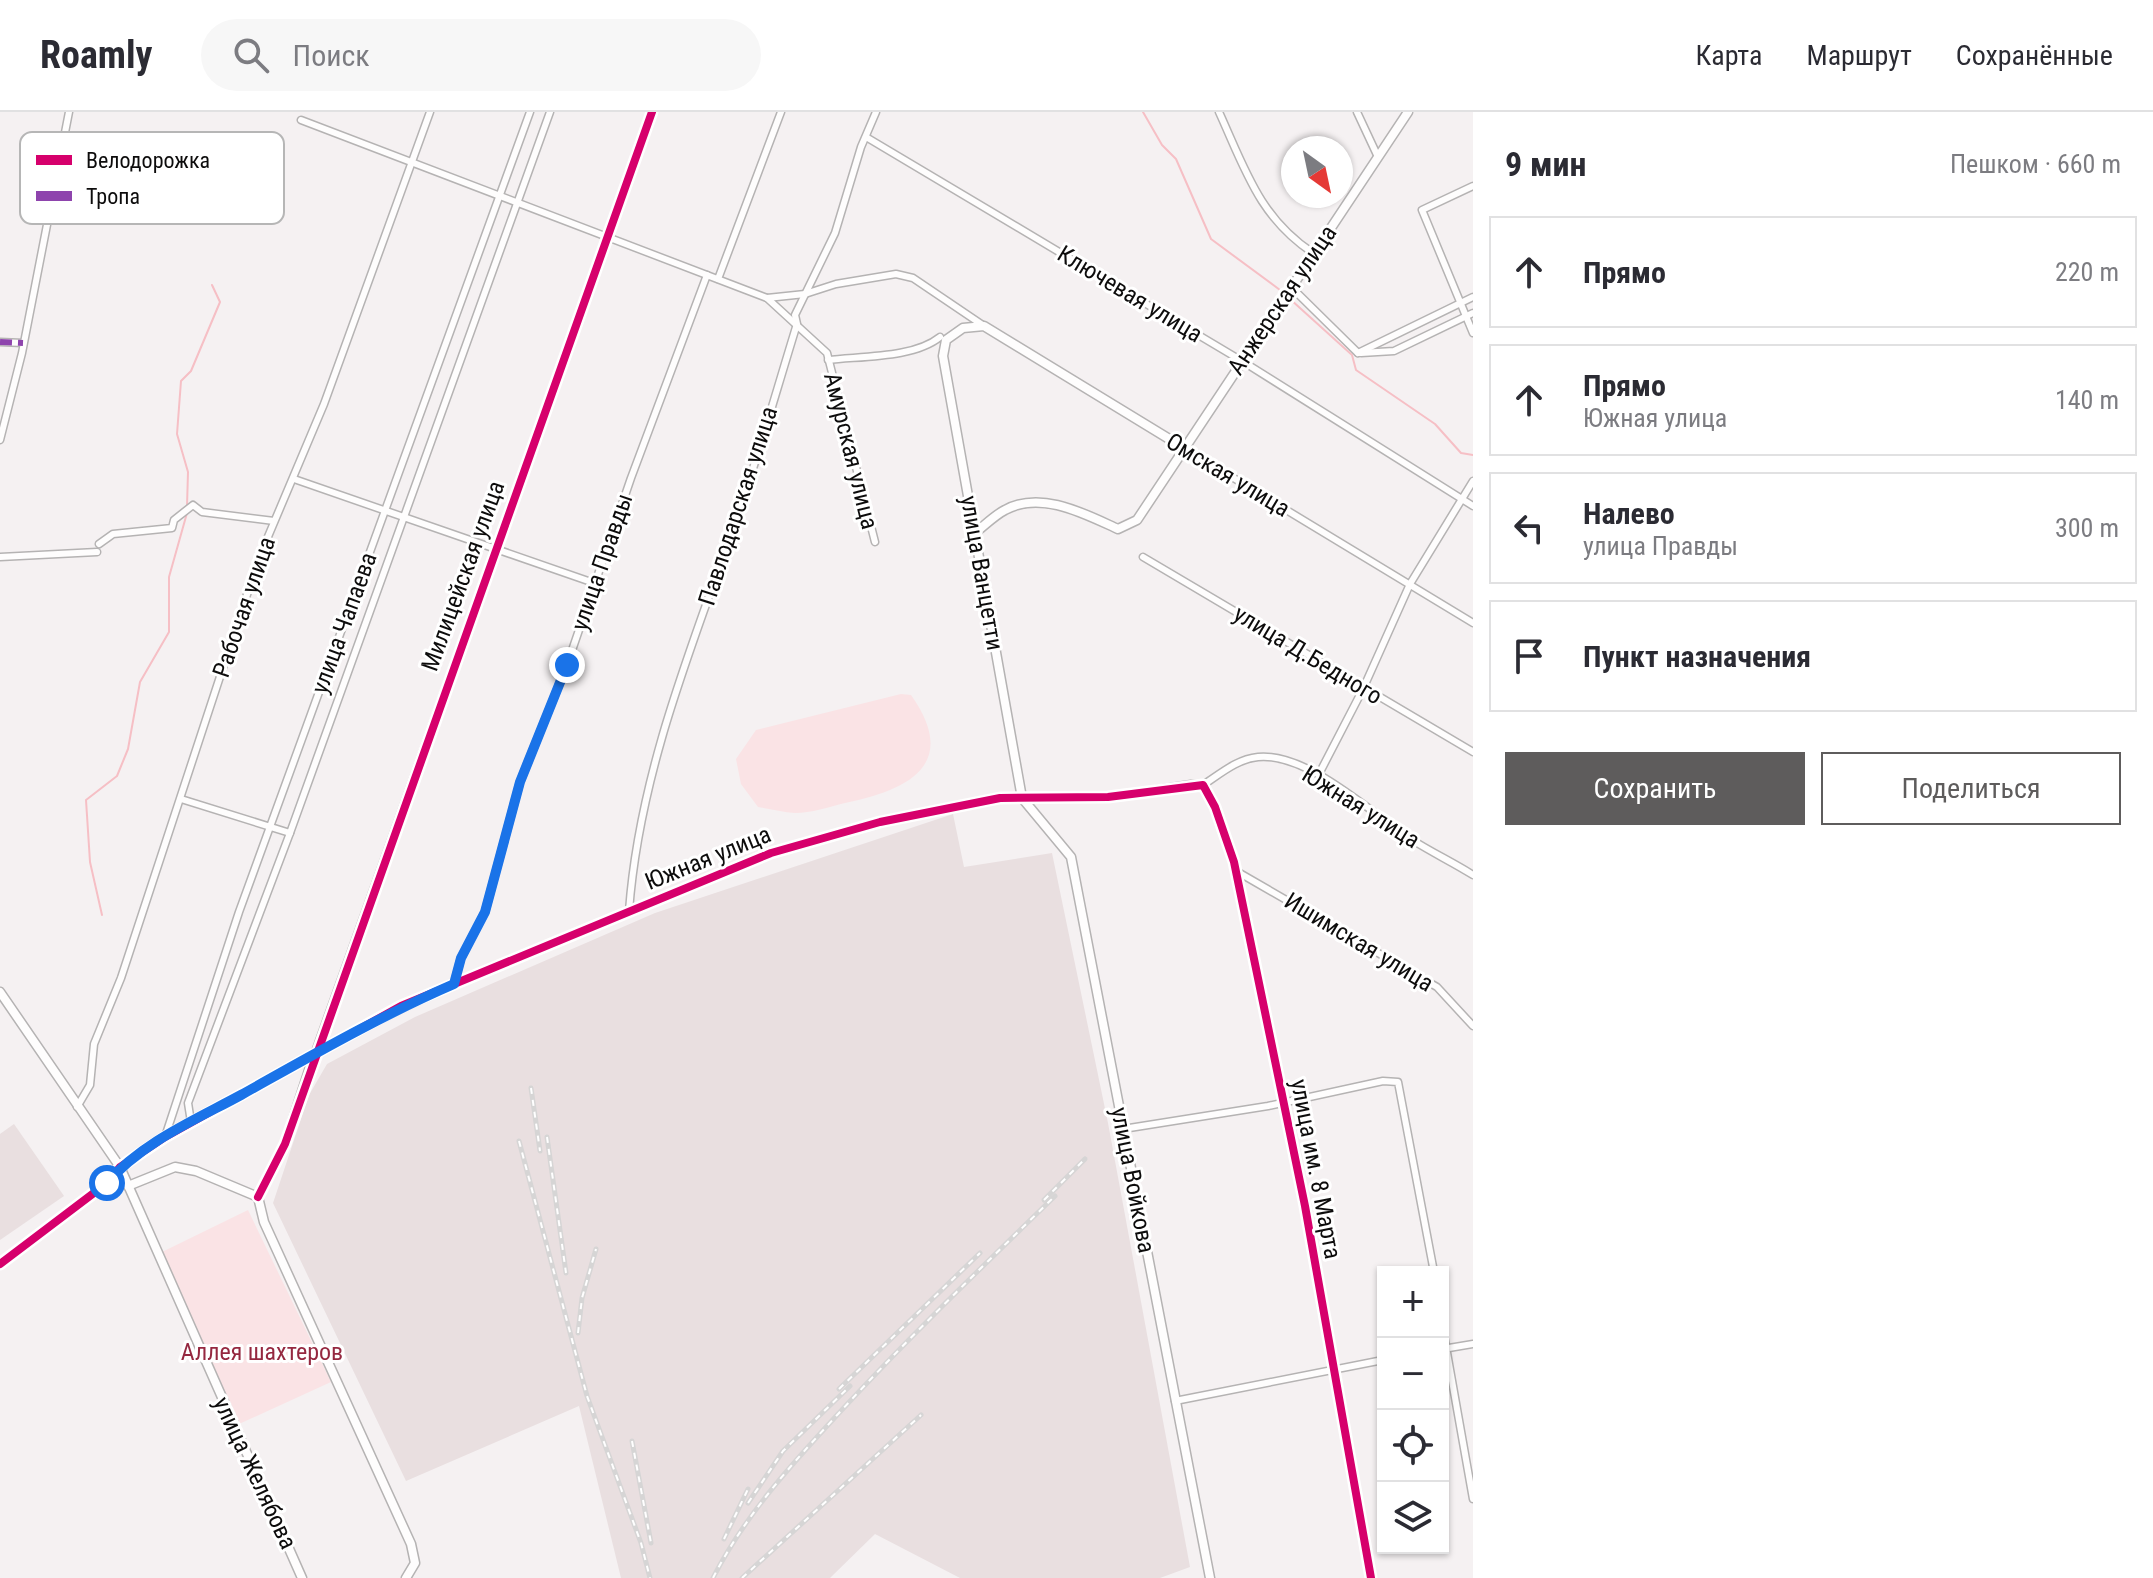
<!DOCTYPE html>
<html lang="ru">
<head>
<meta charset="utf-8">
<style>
	body { margin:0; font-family:"Roboto Condensed",sans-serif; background:#f7f7f7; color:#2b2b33 }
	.controls { position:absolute; right:24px; bottom:24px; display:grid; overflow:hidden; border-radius:0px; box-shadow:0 2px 6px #0004 }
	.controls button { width:72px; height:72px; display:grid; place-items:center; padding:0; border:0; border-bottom:2px solid #e1e1e2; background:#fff; color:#2b2b33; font:40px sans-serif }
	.compass { position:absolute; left:1281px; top:24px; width:72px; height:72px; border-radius:50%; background:#fff; box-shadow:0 2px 6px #0004; rotate:147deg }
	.stop { position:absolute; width:24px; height:24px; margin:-18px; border:6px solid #1a73e8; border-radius:50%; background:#fff }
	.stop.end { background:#1a73e8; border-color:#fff; box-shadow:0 2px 8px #0008 }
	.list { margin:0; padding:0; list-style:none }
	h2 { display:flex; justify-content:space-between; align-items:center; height:104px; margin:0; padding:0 32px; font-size:34px }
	h2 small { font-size:26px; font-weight:400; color:#7c7c81 }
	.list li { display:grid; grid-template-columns:52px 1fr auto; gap:24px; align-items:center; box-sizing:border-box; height:112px; margin:0 16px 16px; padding:0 16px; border:2px solid #e1e1e2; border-radius:0px }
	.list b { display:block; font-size:30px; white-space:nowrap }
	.list p { margin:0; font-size:26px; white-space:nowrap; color:#7c7c81 }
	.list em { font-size:26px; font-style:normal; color:#7c7c81 }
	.actions { display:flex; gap:16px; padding:24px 32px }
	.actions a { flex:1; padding:18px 0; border:2px solid #5e5c5c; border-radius:0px; text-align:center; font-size:28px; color:#5e5c5c }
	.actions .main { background:#5e5c5c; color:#fff }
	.icon { flex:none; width:44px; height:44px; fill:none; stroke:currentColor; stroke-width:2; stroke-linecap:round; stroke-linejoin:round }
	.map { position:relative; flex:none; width:1473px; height:1466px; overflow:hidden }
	header { display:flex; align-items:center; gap:48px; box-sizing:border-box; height:112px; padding:0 40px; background:#fff; border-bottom:2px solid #e1e1e2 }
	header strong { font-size:38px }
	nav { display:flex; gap:44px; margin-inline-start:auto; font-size:28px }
	.search { width:560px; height:72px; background:#f7f7f7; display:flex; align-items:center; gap:20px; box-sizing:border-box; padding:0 28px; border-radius:44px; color:#7c7c81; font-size:30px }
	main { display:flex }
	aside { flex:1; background:#fff }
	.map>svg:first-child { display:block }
	.built { fill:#e9dfe0 }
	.green { fill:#fae3e5 }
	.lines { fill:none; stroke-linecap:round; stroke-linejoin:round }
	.stream { stroke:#f6bfc5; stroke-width:2 }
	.minor-casing { stroke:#b5b3b3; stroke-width:9 }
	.tertiary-casing { stroke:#b5b3b3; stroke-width:11 }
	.minor { stroke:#fefdfd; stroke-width:6 }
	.tertiary { stroke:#fefdfd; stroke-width:8 }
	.rail-casing { stroke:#d6d5d5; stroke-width:5 }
	.rail { stroke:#fff; stroke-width:2; stroke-dasharray:6; stroke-linecap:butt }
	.quiet { stroke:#8e44ad; stroke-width:6; stroke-dasharray:12 6; stroke-linecap:butt }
	.cycleway-casing { stroke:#fff; stroke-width:13 }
	.cycleway { stroke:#d6006c; stroke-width:8 }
	.route { stroke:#1a73e8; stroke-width:10 }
	.labels { text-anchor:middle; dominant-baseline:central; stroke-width:6; stroke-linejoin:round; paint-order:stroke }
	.street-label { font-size:24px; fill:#0d0c0c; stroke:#fff }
	.park-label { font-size:24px; fill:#952840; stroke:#fff }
	.key { fill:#fff; stroke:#b6b6b6; stroke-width:2 }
	.key-label { font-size:22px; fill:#0d0c0c }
</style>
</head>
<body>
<header>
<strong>Roamly</strong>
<div class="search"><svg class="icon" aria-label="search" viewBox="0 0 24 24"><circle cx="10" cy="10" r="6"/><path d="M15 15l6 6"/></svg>Поиск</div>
<nav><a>Карта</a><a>Маршрут</a><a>Сохранённые</a></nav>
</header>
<main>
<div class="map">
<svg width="1473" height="1466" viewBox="0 0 1473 1466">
	<rect width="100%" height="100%" fill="#f5f1f2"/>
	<!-- built -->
	<g class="built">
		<polygon points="953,702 964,755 1052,741 1108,1011 1190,1455 1160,1466 960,1466 875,1422 830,1466 621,1466 579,1294 406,1369 273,1091 309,983 327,952 415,905 655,801"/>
		<polygon points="14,1012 64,1084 0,1128 0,1022"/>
	</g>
	<!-- green -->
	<g class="green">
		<path d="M901 582 911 583C960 652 909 678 845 691 829 695 811 701 795 701 783 700 770 697 758 695L741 672 736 647 756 618Z"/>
		<polygon points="248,1098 331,1270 239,1312 162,1140"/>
	</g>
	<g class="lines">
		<!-- stream -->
		<g class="stream">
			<polyline points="1143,0 1162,33 1176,47 1211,127 1280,178"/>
			<polyline points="1290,187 1352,243 1356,258 1435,312 1461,341 1473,343"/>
			<polyline points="187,394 188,360 177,322 181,269 191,259 220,190 212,173"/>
			<polyline points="102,803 90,750 86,688 117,664 128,637 140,570 169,520 169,465 187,401"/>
		</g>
		<defs>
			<g id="minor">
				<path d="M1219 0C1245 57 1259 105 1313 141"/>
				<polyline points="1357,0 1378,45"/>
				<polyline points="301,8 767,186 827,241 875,430"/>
				<polyline points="866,25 1242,249 1473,394"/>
				<polyline points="1473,74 1422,98 1473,221"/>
				<polyline points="718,167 781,0"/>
				<polyline points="1290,174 1358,241"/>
				<polyline points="767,186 805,182 836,172 896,162 913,166 984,214"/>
				<polyline points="0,230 23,231"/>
				<polyline points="1358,241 1473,185"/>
				<polyline points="1361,241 1394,239 1473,201"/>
				<path d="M828 248C862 244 914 246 940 225"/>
				<polyline points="0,328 22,241 69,0"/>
				<polyline points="1184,336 1473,511"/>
				<polyline points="294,367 594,471"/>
				<polyline points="99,432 113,422 172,416 174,408 193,393 202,400 274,409"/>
				<polyline points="0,445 97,440"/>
				<polyline points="1143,445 1473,640"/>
				<polyline points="1319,662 1363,577 1410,472 1473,369"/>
				<path d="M1203 673C1220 662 1237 647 1258 645 1308 640 1373 703 1414 729 1433 741 1454 751 1473 763"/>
				<polyline points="1022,686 1108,685 1191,672 1203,673 1215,695 1234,750 1305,1094 1371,1466"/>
				<polyline points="181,687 290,721"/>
				<polyline points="1236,759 1437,875 1473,914"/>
				<path d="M629 799C639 665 689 541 734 415 757 348 776 280 797 212L795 203 835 121 861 35 876 0"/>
				<polyline points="454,872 461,846 485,800 520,670 567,553 631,366 707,163"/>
				<polyline points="314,943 652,0"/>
				<polyline points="77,995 90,973 94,932 121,866 259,446 324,292 430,0"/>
				<polyline points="191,1010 188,991 290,721 550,0"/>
				<polyline points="1123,1017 1268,994 1383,969 1398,970 1434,1160"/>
				<polyline points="165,1025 239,800 530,0"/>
				<polyline points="0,1152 107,1071 120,1055"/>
				<polyline points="1443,1218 1473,1387"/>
				<polyline points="1443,1237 1473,1232"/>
				<polyline points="1175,1289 1383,1248"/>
			</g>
			<g id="tertiary">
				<polyline points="1184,336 984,214 963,216 946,228 943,244 1022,686 1071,745 1210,1466"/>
				<path d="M975 421C985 413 995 403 1005 398 1041 378 1085 402 1118 417L1137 408 1408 0"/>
				<polyline points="0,880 120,1055 302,1466"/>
				<polyline points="120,1055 165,1025 401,894 771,741 880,710 1000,686 1022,686"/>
				<polyline points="128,1074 175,1055 196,1059 258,1085"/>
				<polyline points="258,1085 264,1110 411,1432 415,1451 406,1466"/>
				<polyline points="258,1085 285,1032 314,943"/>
			</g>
		</defs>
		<!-- minor casing -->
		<use href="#minor" class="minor-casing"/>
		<!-- tertiary casing -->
		<use href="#tertiary" class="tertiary-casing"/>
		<!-- minor -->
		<use href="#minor" class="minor"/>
		<!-- tertiary -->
		<use href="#tertiary" class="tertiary"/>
		<defs>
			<g id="rail">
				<polyline points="531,976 540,1039"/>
				<polyline points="547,1025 566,1161"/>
				<polyline points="519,1029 587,1284 641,1431 650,1466"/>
				<polyline points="1044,1088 1085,1047"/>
				<polyline points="578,1221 582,1186 596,1137"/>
				<polyline points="839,1277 980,1141"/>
				<polyline points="632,1329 651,1431"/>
				<polyline points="748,1391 783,1339 850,1274"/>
				<polyline points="724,1427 748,1377"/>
				<path d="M713 1466C745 1403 791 1353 839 1301 908 1226 982 1155 1055 1084"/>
				<polyline points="742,1466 921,1303"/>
			</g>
		</defs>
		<!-- rail casing -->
		<use href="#rail" class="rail-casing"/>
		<!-- rail -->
		<use href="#rail" class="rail"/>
		<!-- quiet -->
		<polyline class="quiet" points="0,230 23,231"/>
		<defs>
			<g id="cycleway">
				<polyline points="258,1085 285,1032 652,0"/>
				<polyline points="0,1152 107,1071 120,1055 165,1025 401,894 771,741 880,710 1000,686 1108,685 1203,673 1215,695 1234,750 1305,1094 1371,1466"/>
			</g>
		</defs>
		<!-- cycleway casing -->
		<use href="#cycleway" class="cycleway-casing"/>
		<!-- cycleway -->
		<use href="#cycleway" class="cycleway"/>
	</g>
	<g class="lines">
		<!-- route -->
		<path class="route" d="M107 1071C141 1031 195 1008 241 983 311 944 380 904 454 872L461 846 485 800 520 670 567 553"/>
	</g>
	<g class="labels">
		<!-- street labels -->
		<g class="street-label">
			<text transform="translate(1130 182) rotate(31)">Ключевая улица</text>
			<text transform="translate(1282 188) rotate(-56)">Анжерская улица</text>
			<text transform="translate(851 339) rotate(76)">Амурская улица</text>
			<text transform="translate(1228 363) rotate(31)">Омская улица</text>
			<text transform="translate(738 394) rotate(-72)">Павлодарская улица</text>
			<text transform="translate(602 450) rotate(-71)">улица Правды</text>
			<text transform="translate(982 461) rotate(80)">улица Ванцетти</text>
			<text transform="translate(463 464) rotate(-70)">Милицейская улица</text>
			<text transform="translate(244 495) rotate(-71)">Рабочая улица</text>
			<text transform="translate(344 511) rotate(-70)">улица Чапаева</text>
			<text transform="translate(1308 543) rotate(31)">улица Д.Бедного</text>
			<text transform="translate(1361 695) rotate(32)">Южная улица</text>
			<text transform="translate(708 746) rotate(-22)">Южная улица</text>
			<text transform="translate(1359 830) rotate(31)">Ишимская улица</text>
			<text transform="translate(1316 1057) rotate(79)">улица им. 8 Марта</text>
			<text transform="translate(1133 1068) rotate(79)">улица Войкова</text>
			<text transform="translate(255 1361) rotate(65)">улица Желябова</text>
		</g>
		<!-- park labels -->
		<g class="park-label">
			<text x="262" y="1240">Аллея шахтеров</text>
		</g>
	</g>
	<!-- legend -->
	<rect x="20" y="20" width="264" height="92" rx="12" class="key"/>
	<rect x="36" y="43" width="36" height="10" fill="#d6006c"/>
	<rect x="36" y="79" width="36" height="10" fill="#8e44ad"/>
	<g class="key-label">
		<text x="86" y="56">Велодорожка</text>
		<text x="86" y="92">Тропа</text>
	</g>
</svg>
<div class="controls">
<button>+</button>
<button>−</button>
<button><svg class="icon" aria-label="locate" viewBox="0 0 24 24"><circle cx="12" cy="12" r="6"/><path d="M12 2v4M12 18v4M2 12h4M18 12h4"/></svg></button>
<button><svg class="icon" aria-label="layers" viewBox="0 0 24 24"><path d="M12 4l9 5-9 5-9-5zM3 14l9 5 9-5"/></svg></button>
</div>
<svg class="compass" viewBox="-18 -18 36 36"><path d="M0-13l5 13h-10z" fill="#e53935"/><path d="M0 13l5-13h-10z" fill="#7c7c81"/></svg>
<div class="stop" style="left:107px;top:1071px"></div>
<div class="stop end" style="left:567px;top:553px"></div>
</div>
<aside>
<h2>9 мин<small>Пешком · 660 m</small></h2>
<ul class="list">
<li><svg class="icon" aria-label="ahead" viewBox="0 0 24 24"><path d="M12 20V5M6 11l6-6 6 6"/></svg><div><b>Прямо</b></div><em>220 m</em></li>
<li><svg class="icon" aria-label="ahead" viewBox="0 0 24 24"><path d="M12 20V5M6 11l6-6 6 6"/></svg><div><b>Прямо</b><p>Южная улица</p></div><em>140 m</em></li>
<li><svg class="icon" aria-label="left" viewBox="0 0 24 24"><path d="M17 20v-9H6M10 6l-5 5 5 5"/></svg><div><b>Налево</b><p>улица Правды</p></div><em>300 m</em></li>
<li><svg class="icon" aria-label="arrive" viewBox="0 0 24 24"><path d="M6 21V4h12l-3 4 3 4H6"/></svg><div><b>Пункт назначения</b></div></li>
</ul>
<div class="actions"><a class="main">Сохранить</a><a>Поделиться</a></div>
</aside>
</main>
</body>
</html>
